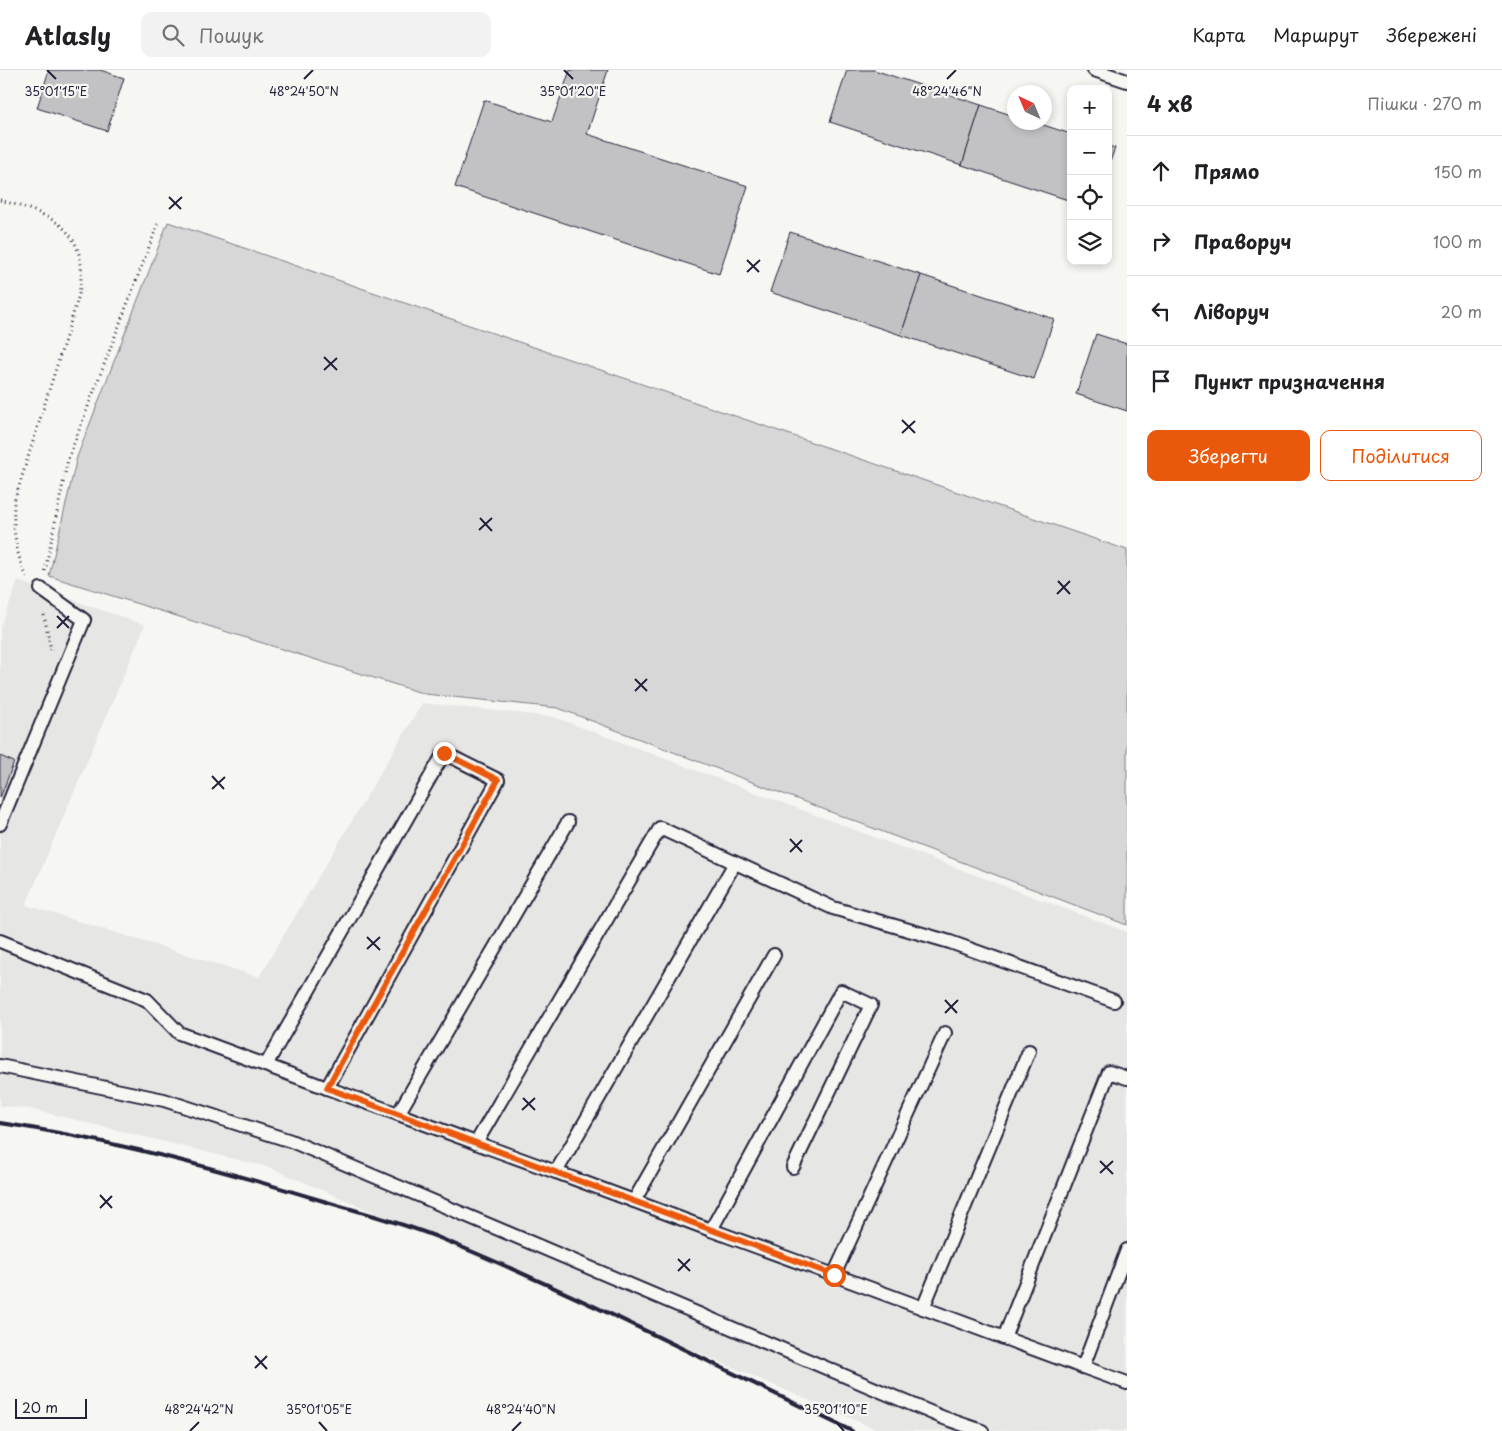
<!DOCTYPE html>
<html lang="uk">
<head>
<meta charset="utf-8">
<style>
	body { margin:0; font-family:"Playpen Sans",sans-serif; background:#f2f2f2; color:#202124 }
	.controls { position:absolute; right:15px; top:15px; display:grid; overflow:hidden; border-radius:10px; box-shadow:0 2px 8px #0003 }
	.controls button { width:45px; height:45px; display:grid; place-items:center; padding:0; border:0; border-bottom:1px solid #e0e0e0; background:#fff; color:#202124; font:25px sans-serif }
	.compass { position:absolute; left:1007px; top:15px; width:45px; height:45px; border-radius:50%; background:#fff; box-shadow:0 2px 8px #0003; rotate:316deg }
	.scale { position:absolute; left:15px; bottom:12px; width:72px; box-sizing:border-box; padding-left:5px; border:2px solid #22223b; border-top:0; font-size:14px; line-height:18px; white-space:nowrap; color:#22223b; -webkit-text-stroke:4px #f6f6f2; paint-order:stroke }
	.stop { position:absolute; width:15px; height:15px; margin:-11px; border:4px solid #ea580c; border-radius:50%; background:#fff }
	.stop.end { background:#ea580c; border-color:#fff; box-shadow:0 1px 5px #0008 }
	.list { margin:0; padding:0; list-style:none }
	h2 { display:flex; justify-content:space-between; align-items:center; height:65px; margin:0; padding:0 20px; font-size:21px }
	h2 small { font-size:16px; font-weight:400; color:#757577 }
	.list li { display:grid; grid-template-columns:32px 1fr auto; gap:15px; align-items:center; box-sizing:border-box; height:70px; padding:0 20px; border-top:1px solid #e0e0e0 }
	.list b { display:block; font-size:19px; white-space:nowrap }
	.list em { font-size:16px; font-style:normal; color:#757577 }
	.actions { display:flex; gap:10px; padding:15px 20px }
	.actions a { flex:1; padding:11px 0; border:1px solid #ea580c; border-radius:10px; text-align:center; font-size:18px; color:#ea580c }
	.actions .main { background:#ea580c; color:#fff }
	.icon { flex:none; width:28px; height:28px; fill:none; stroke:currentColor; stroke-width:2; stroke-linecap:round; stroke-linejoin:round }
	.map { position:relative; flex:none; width:1127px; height:1361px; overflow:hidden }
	header { display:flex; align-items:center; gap:30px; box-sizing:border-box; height:70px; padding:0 25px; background:#fff; border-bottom:1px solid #e0e0e0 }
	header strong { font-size:24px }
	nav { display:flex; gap:28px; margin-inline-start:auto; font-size:18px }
	.search { width:350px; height:45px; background:#f2f2f2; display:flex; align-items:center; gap:12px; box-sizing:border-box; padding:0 18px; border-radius:10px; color:#757577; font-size:19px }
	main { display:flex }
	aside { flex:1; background:#fff }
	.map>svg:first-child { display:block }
	.built { fill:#e6e6e4 }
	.green { fill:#d7d7d7; stroke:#7c7c89 }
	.building { fill:#c2c2c4; stroke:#22223b }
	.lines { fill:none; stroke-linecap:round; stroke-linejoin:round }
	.service-casing { stroke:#22223b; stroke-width:16 }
	.path { stroke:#22223b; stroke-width:3; stroke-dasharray:1 4; stroke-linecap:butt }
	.service { stroke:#f6f6f2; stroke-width:12 }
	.rail { stroke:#22223b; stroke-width:4 }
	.route { stroke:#ea580c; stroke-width:6 }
	.ticks { fill:none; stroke:#22223b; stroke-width:2 }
	.ticks-label { font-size:12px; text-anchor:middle; fill:#22223b; stroke:#f6f6f2; stroke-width:4.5; stroke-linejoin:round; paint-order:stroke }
</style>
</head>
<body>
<header>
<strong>Atlasly</strong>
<div class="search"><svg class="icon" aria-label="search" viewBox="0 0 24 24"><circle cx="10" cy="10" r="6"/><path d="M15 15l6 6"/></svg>Пошук</div>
<nav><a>Карта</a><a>Маршрут</a><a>Збережені</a></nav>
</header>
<main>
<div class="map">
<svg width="1127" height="1361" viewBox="0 0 1127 1361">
	<rect width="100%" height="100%" fill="#f6f6f2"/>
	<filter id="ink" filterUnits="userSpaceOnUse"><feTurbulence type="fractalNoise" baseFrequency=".02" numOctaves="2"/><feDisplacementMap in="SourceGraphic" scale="10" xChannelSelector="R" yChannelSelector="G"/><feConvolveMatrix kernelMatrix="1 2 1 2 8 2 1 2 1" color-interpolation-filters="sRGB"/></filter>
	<g filter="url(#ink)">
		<!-- built -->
		<polygon class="built" points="18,511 145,555 26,835 259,907 422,633 554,647 1127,862 1127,1361 880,1361 271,1098 31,1039 0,1036 0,559"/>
		<!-- green -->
		<polygon class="green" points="168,152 1127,480 1127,855 558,638 425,624 49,506 77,387"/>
		<!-- building -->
		<g class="building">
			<polygon points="49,0 100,0 124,8 107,61 37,38"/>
			<polygon points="570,0 608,0 587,64 748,116 719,204 455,117 484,30 552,52"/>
			<polygon points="847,0 874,0 981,35 962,95 830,52"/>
			<polygon points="981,35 1014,46 1014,52 1034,52 1071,64 1071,131 962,95"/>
			<polygon points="1108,76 1115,78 1108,97"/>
			<polygon points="790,162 921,205 901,265 770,222"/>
			<polygon points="921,205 1054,249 1034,309 901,265"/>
			<polygon points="1096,264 1127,274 1127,341 1076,324"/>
			<polygon points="0,686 14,692 0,728"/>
		</g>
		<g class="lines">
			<defs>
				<g id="service">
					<polyline points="1094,0 1127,11"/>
					<polyline points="0,754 84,550 41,519"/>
					<polyline points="0,871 147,930 179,963 327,1018"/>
					<polyline points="266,995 444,683 498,710 327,1018 398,1044"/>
					<polyline points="0,996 164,1030 291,1071 944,1348 982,1361"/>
					<polyline points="476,1073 398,1044 568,752"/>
					<polyline points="793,1097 871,935 841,921 711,1160 834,1205"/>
					<polyline points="556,1102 476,1073 660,758 833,838 950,872 1114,931"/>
					<polyline points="634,1131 556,1102 735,793"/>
					<polyline points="711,1160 634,1131 774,885"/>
					<polyline points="1127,1180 1083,1297 1127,1313"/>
					<polyline points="923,1238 834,1205 945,963"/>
					<polyline points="1004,1268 923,1238 1029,981"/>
					<polyline points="1083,1297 1004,1268 1109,1002 1127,1008"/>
				</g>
			</defs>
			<!-- service casing -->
			<use href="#service" class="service-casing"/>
			<!-- path -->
			<g class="path">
				<path d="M0 130C37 141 78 151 81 197 82 206 80 216 79 225L14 432C13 459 15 483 27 507"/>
				<polyline points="45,501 68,389 159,151"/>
				<polyline points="44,545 51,580"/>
			</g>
			<!-- service -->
			<use href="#service" class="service"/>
			<!-- rail -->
			<path class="rail" d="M0 1053C108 1069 215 1098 320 1130 360 1142 403 1153 442 1169 581 1226 716 1296 852 1361"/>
		</g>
	</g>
	<g class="lines" filter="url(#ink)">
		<!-- route -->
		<polyline class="route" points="444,683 498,710 327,1018 834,1205"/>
	</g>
	<!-- ticks -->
	<path class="ticks" d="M47 0 56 9M564 0 573 9M304 9 313 0M947 9 956 0M169 127 181 139M169 139 182 127M747 190 759 202M747 202 760 190M324 287 337 300M324 300 337 288M902 350 915 363M902 363 915 351M480 448 492 461M479 460 492 448M1058 511 1070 524M1057 524 1070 511M57 546 69 558M57 558 69 546M635 609 647 621M635 621 647 609M212 706 224 719M212 719 225 707M790 769 802 782M790 782 802 770M367 867 380 880M367 879 380 867M945 930 957 943M945 943 958 930M523 1028 535 1040M522 1040 535 1028M1100 1091 1113 1104M1100 1103 1113 1091M100 1125 112 1138M100 1138 112 1126M678 1189 690 1201M678 1201 690 1189M255 1286 267 1299M255 1298 267 1286M319 1352 327 1361M836 1352 844 1361M190 1361 199 1352M512 1361 521 1352"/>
	<g class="ticks-label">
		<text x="304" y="26">48°24'50"N</text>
		<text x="947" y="26">48°24'46"N</text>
		<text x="56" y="26">35°01'15"E</text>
		<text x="573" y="26">35°01'20"E</text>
		<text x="319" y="1344">35°01'05"E</text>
		<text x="836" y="1344">35°01'10"E</text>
		<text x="199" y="1344">48°24'42"N</text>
		<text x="521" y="1344">48°24'40"N</text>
	</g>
</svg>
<div class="controls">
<button>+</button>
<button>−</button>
<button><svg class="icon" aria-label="locate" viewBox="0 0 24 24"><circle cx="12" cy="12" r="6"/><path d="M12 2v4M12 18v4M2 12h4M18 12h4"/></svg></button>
<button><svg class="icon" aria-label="layers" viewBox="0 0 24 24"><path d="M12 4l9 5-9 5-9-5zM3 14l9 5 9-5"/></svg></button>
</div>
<svg class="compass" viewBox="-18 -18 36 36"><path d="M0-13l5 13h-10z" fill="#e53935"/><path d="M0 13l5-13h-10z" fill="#757577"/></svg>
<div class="scale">20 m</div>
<div class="stop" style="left:834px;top:1205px"></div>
<div class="stop end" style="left:444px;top:683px"></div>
</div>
<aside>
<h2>4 хв<small>Пішки · 270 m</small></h2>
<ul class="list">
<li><svg class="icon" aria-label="ahead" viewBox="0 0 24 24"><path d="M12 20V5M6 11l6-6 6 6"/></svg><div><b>Прямо</b></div><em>150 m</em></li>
<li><svg class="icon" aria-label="right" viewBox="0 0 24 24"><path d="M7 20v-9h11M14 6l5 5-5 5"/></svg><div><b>Праворуч</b></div><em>100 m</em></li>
<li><svg class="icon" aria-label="left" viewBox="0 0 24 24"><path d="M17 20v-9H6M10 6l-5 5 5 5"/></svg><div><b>Ліворуч</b></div><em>20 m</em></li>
<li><svg class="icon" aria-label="arrive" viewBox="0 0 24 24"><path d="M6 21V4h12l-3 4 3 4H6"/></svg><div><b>Пункт призначення</b></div></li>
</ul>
<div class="actions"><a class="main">Зберегти</a><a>Поділитися</a></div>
</aside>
</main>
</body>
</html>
